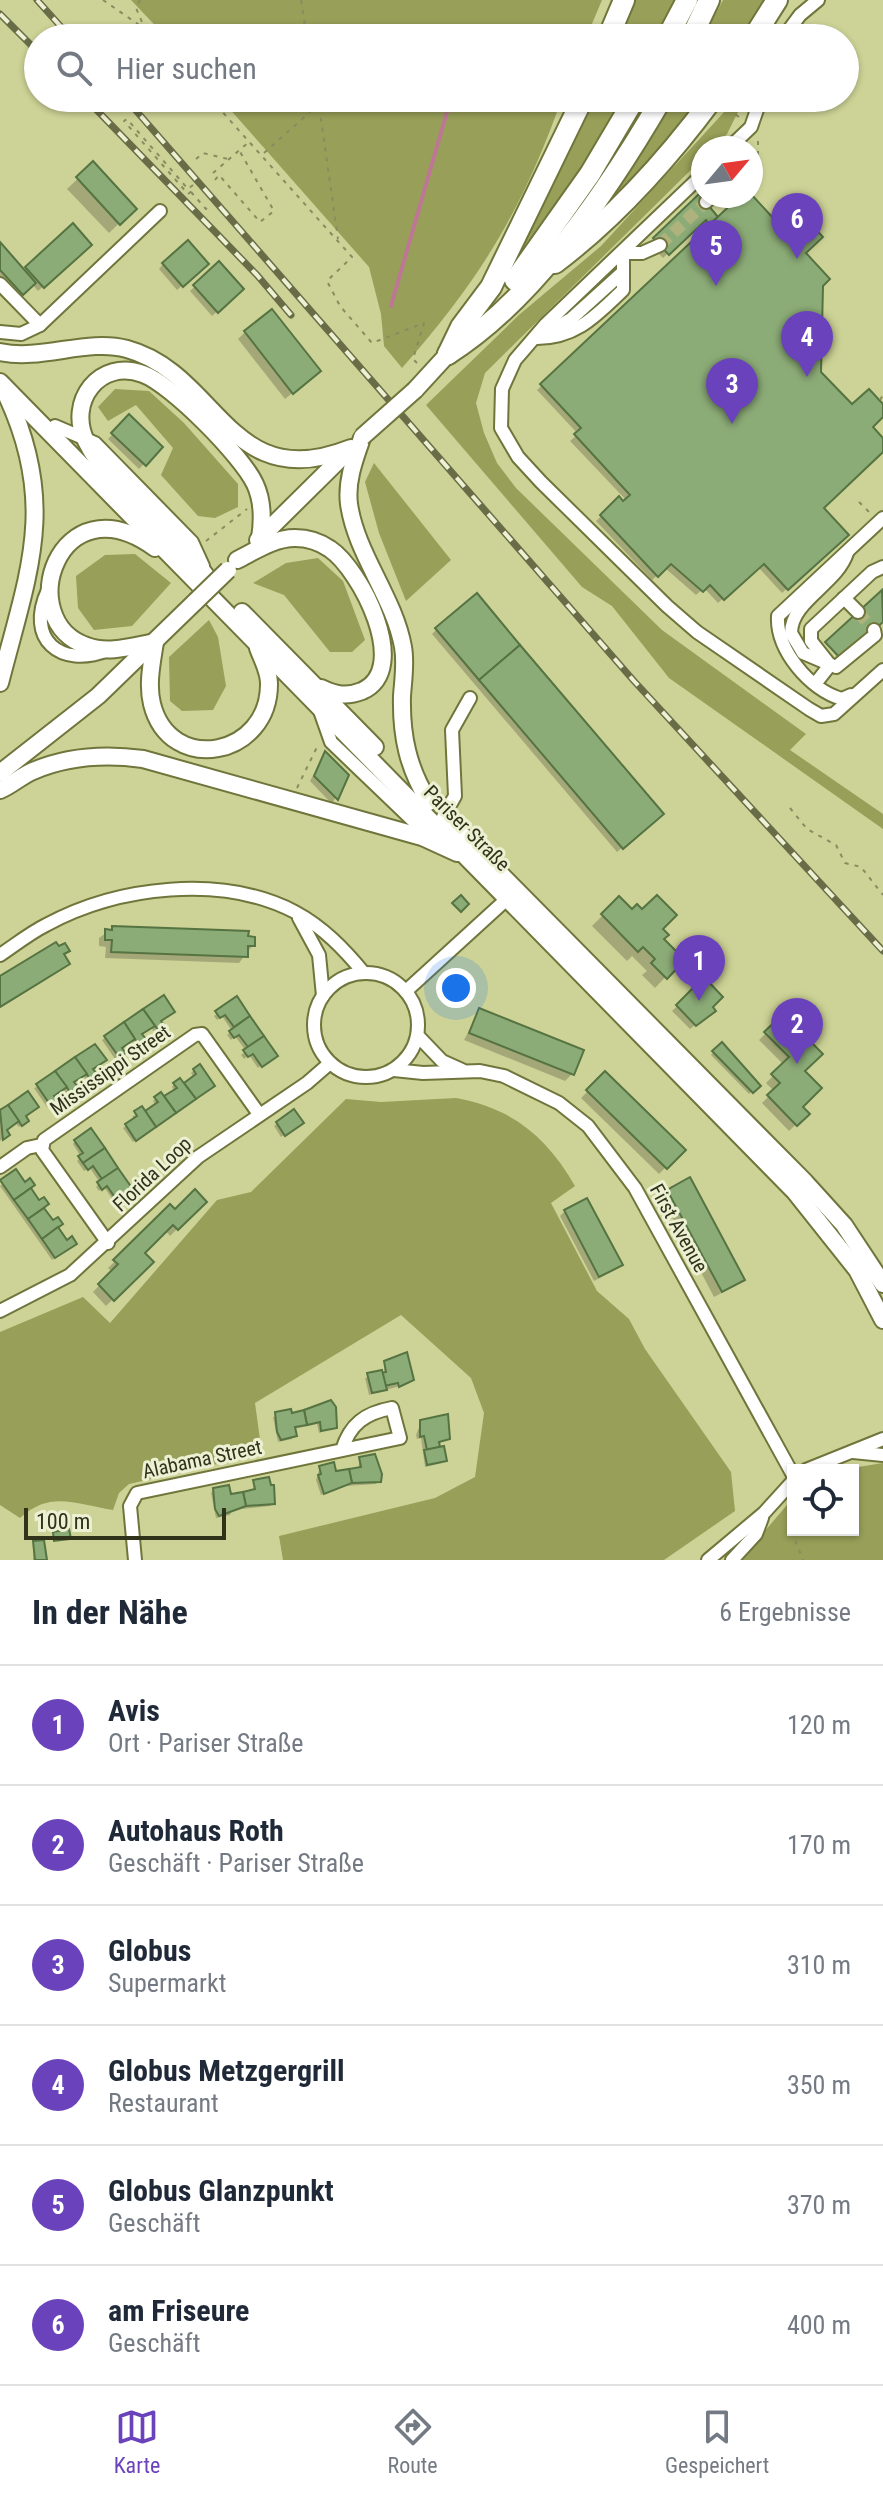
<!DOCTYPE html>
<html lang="de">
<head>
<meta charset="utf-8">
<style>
	body { margin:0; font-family:"Roboto Condensed",sans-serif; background:#f6f6f7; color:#1f2937 }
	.controls { position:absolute; right:24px; bottom:24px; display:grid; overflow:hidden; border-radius:0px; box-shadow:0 2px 6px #0004 }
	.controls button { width:72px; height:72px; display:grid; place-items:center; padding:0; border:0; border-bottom:2px solid #e0e1e3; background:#fff; color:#1f2937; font:40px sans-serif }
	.compass { position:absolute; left:691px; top:136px; width:72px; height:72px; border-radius:50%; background:#fff; box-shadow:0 2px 6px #0004; rotate:61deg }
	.scale { position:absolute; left:24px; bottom:20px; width:202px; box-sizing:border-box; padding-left:8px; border:4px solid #30321a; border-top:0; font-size:22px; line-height:28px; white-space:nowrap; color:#30321a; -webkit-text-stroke:6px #edf1d3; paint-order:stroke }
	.you { position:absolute; left:456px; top:988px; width:28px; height:28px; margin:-20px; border:6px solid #fff; border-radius:50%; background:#1a73e8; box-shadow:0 0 0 12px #1a73e833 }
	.badge { display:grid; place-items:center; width:52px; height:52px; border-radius:50%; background:#6a43bc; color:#fff; font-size:26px; font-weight:700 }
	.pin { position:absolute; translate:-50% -66px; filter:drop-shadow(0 2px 4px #0008) }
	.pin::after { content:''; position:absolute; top:42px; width:28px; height:24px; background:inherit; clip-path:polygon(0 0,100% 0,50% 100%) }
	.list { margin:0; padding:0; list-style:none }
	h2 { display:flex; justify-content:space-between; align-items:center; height:104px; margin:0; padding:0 32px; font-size:34px }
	h2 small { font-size:26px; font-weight:400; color:#747a83 }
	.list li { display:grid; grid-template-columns:52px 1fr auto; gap:24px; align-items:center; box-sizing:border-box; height:120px; padding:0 32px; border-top:2px solid #e0e1e3 }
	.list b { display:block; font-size:30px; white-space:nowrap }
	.list p { margin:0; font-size:26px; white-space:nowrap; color:#747a83 }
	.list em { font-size:26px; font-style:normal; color:#747a83 }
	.icon { flex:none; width:44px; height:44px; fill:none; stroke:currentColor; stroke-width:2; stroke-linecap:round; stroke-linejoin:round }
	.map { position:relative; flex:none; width:883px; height:1560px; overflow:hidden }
	.search { position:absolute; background:#fff; box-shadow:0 2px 6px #0004; left:24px; right:24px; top:24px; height:88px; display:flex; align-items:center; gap:20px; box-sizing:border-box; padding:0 28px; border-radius:44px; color:#747a83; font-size:30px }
	.sheet { height:824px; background:#fff }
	nav { display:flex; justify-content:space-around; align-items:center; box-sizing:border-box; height:112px; border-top:2px solid #e0e1e3; background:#fff; font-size:22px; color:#747a83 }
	nav a { display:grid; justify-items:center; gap:4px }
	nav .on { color:#6a43bc }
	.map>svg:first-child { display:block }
	.forest { fill:#989f58 }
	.shadow { fill:#0003 }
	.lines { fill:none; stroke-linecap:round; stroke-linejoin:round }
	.stream { stroke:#bd7794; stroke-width:4 }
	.building { fill:#8cac77; stroke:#567342; stroke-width:2 }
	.minor-tunnel { stroke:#aeb37d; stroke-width:12; stroke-dasharray:12 6; stroke-linecap:butt }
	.minor-casing { stroke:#70753b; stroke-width:16 }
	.major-casing { stroke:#70753b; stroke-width:20 }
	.highway-casing { stroke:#70753b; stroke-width:24 }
	.path { stroke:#888c5f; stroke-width:2; stroke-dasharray:4 6; stroke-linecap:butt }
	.minor { stroke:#fff; stroke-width:12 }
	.major { stroke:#fff; stroke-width:16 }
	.highway { stroke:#fff; stroke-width:20 }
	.rail-casing { stroke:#696d47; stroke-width:7 }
	.rail { stroke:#edf1d3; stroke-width:4; stroke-dasharray:12; stroke-linecap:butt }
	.major-bridge-casing { stroke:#70753b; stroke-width:20; stroke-linecap:butt }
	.major-bridge { stroke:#fff; stroke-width:16 }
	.labels { text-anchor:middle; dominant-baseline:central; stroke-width:6; stroke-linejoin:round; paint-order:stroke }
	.street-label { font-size:20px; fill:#30321a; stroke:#edf1d3 }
</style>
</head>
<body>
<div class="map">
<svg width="883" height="1560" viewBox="0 0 883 1560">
	<rect width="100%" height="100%" fill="#cdd396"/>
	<!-- forest -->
	<g class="forest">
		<polygon points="131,0 602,0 586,38 167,38"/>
		<polygon points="631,0 675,0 657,38 616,38"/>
		<polygon points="723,0 767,0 743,38 703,38"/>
		<path d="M220 98H562C523 209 480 280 402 368L384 346 381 314 369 267Z"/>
		<polygon points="591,98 625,98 607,132 509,267"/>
		<polygon points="670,98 706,98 690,120 572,245"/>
		<polygon points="737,98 745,98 727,134 713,148 703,148 703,158 485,373 476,403 484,433 497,463 516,488 662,630 806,734 790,750 883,814 883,829 669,678 612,606 582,587 426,405 520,314 601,246"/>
		<polygon points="115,389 149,391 184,423 238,484 238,507 215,518 198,516 161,475 173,448 136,405 108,421 98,407"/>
		<polygon points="374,463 451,560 406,601 379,533 365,482"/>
		<polygon points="135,554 171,583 132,626 94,630 78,608 76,576 105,555"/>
		<polygon points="318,558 343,581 365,640 352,652 330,652 284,595 253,583 286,563"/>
		<polygon points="209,620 218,637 226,686 213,710 182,711 170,701 169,657"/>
		<path d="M456 1098C512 1108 547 1137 575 1186L551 1203 597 1291 629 1319 645 1349 731 1472 735 1511 664 1560H283L279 1536 435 1498 475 1477 484 1413 471 1378 401 1315 255 1403 262 1454 129 1484 119 1493 113 1510C76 1504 50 1490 20 1518L0 1505V1332L83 1297 110 1323 217 1200 251 1192 346 1099 381 1102Z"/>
		<polygon points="883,1463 883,1560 740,1560 793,1498 793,1530 853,1530 853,1470 840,1470"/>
	</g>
	<!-- shadow -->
	<g class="shadow">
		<polygon points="93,164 134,209 109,233 67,189"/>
		<polygon points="699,197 718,220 804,253 821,285 819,373 852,407 883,407 883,415 870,427 883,441 883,450 821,508 846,535 782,593 758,567 718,603 704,588 696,595 665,568 652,580 596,521 619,499 623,504 627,501 570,441 578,434 537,390 705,232 700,223 663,258 650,244"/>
		<polygon points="73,226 89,244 38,291 32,284 17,298 0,280 0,245 23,271"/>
		<polygon points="163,264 202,269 177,290 159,269"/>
		<polygon points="219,264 242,289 212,316 190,291"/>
		<polygon points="601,279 620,298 596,322 577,302"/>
		<polygon points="245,332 312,377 285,399 238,339"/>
		<polygon points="129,417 161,447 139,469 108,439"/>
		<polygon points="882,592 883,620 840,659 826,644"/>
		<polygon points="437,629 656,819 617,852 432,634"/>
		<polygon points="325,754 347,776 332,804 310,781"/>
		<polygon points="619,899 660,929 662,939 682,960 655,988 642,975 647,971 632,956 627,961 592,926"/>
		<polygon points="113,928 246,938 253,945 239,963 105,958 106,947 99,946 99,938"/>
		<polygon points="62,955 67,964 61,970 0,1008 0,979"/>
		<polygon points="704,980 713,1011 690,1029 672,1011"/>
		<polygon points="163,998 160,1028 154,1032 151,1027 140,1034 141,1042 135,1045 131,1040 120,1048 120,1055 115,1059 102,1040"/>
		<polygon points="236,999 275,1055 258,1068 249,1055 244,1059 241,1055 246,1051 235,1036 231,1040 227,1035 232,1031 222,1016 217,1020 214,1016"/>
		<polygon points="480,1010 572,1074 565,1081 464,1040"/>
		<polygon points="783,1016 803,1071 800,1107 807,1114 789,1131 762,1103 774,1091 766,1083 784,1065 759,1040"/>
		<polygon points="721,1045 758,1086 749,1094 711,1055"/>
		<polygon points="91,1069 91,1076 86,1080 83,1075 72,1082 72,1090 67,1094 63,1089 52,1096 52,1104 47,1107 34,1088"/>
		<polygon points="194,1070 209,1088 133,1142 123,1128 135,1120 132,1116 144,1114 156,1105 153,1101 156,1098 164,1099 175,1092 172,1087 174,1084 184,1085 194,1078 191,1073"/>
		<polygon points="605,1074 683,1150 659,1174 581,1098"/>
		<polygon points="27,1094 24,1124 19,1127 15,1123 5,1130 5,1137 0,1141 0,1112"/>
		<polygon points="294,1112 298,1126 281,1137 274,1126"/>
		<polygon points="75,1141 127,1191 113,1200 104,1187 99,1191 96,1187 100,1183 90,1168 84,1171 77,1161 81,1157 73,1144"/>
		<polygon points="16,1171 71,1246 52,1260 0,1186"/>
		<polygon points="668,1191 742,1279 735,1286 714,1297 662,1198"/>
		<polygon points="205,1202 170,1236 165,1230 142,1253 151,1262 106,1306 93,1292 112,1272 108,1268 170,1207 175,1212"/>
		<polygon points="565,1211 620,1265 615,1270 594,1281 560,1216"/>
		<polygon points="385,1363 403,1385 369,1395 365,1378 384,1374"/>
		<polygon points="305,1412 335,1427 319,1433 317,1424 294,1429 292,1439 278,1442 273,1417"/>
		<polygon points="421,1422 448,1439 438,1443 445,1460 442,1463 425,1467 421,1438 417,1439 416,1435"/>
		<polygon points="360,1459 378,1481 376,1484 346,1486 321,1495 316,1480 320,1467 335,1474 358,1469"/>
		<polygon points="254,1482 273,1504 270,1506 232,1510 230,1515 216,1518 211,1493 214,1490 229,1496 253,1492"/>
		<polygon points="34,1543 45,1560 33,1560"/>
	</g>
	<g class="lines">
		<!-- stream -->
		<g class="stream">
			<polyline points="527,38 555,35"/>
			<polyline points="391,306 451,98"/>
		</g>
	</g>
	<!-- building -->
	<g class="building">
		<polygon points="93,161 137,209 120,225 76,177"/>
		<polygon points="699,194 718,217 709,225 706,220 669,255 653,238"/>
		<polygon points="751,194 786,232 803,216 823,237 806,253 830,279 823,286 821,372 852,404 869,389 883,404 883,417 873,427 883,438 883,452 824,508 849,535 788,590 764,564 724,600 710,585 703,592 671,564 658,577 600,515 619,496 623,501 630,495 574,434 581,428 540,384 740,196"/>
		<polygon points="73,223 92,245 44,288 25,267"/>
		<polygon points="188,240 209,264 183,287 162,263"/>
		<polygon points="0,242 36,283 23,295 0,270"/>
		<polygon points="219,261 244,289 218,313 193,285"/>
		<polygon points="272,309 321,371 293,394 244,331"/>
		<polygon points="129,414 163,447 146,466 111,433"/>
		<polygon points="882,590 883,622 842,660 825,642"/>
		<polygon points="477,593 520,645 479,680 435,628"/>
		<polygon points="520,645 664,814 623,849 479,680"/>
		<polygon points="325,751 349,775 338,800 314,776"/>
		<polygon points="461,895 469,904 461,912 452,903"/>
		<polygon points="657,895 677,915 663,929 669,935 664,939 685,960 667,979 651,963 655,959 643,947 638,952 601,914 619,896 632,909 637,904 642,909"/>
		<polygon points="112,926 249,931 248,936 255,937 255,946 248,946 248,957 111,952 112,940 105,940 105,929 112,930"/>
		<polygon points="56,942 59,946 65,943 70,951 64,954 70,964 0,1007 0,976"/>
		<polygon points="704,977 723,997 713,1007 716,1011 696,1026 676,1005"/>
		<polygon points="164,995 175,1012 161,1021 165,1026 158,1030 143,1009"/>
		<polygon points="237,996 250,1016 234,1027 225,1015 220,1018 215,1011"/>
		<polygon points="479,1008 584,1050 574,1075 469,1033"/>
		<polygon points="143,1009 155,1026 142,1034 146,1039 138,1044 124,1022"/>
		<polygon points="783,1014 823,1054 805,1071 822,1088 803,1107 810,1114 797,1126 767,1095 780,1083 771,1074 789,1057 764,1032"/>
		<polygon points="250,1016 264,1036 248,1047 239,1035 234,1038 229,1031"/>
		<polygon points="124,1022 135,1039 122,1048 126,1053 119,1057 104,1036"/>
		<polygon points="264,1036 278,1056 262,1067 253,1054 248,1057 243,1050"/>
		<polygon points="722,1042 761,1086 753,1093 712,1051"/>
		<polygon points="95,1044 107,1060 93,1069 97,1074 90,1079 75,1057"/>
		<polygon points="75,1057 87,1074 74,1082 78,1087 70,1092 55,1071"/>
		<polygon points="200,1064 215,1086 196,1099 184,1083 196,1074 193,1069"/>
		<polygon points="55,1071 67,1087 54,1096 58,1101 51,1106 36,1084"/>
		<polygon points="605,1071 686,1150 667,1169 586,1090"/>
		<polygon points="180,1078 196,1099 176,1113 164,1096 177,1088 173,1083"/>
		<polygon points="28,1091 39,1107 26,1116 29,1121 22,1126 8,1105"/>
		<polygon points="161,1092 176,1113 156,1127 145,1111 158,1102 154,1097"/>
		<polygon points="8,1105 19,1121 7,1130 10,1135 3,1140 0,1110"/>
		<polygon points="142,1106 156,1127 136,1141 125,1124 137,1116 134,1111"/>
		<polygon points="294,1109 304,1123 285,1136 276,1122"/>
		<polygon points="91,1128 105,1148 83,1163 78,1156 83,1153 74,1140"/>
		<polygon points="105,1148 118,1168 102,1179 93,1166 88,1170 83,1163"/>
		<polygon points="118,1168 132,1188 116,1199 107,1186 102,1190 97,1182"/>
		<polygon points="16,1169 25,1182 30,1178 35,1185 14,1200 0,1180"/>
		<polygon points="690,1177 745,1280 722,1292 667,1190"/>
		<polygon points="31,1188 39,1200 44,1197 49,1204 28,1219 14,1200"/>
		<polygon points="195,1189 207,1202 178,1230 173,1225 145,1253 154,1262 114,1301 98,1284 118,1264 113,1260 170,1204 175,1209"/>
		<polygon points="587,1198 623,1265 599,1277 564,1210"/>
		<polygon points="44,1208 53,1220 58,1217 63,1224 42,1239 28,1219"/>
		<polygon points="58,1227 67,1240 72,1236 77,1244 55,1258 42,1239"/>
		<polygon points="407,1352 414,1380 399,1387 398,1383 384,1386 381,1373 386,1372 384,1361"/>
		<polygon points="382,1370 387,1390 372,1393 367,1373"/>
		<polygon points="331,1400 336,1407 337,1428 321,1431 320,1422 307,1425 304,1410"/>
		<polygon points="291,1409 292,1413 304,1410 307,1425 295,1427 297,1436 281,1440 277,1432 275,1412"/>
		<polygon points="448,1414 450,1439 439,1442 440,1447 427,1450 424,1436 420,1437 420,1420"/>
		<polygon points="444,1446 447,1461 427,1465 424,1450"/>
		<polygon points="375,1454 382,1474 381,1482 352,1483 349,1469 361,1467 359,1457"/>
		<polygon points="334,1462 336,1471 349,1469 352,1483 324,1494 318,1475 321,1474 319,1466"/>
		<polygon points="269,1477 271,1485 274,1485 275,1504 246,1506 243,1492 255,1489 253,1480"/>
		<polygon points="229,1485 231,1494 243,1492 246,1506 219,1516 215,1509 213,1488"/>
		<polygon points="69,1529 71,1539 54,1541 53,1532"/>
		<polygon points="44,1540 47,1560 35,1560 33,1541"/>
	</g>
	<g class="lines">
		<!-- minor-tunnel -->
		<g class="minor-tunnel">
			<polyline points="660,245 706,202"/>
			<polyline points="858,612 874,630"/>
		</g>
		<defs>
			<g id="minor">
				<polyline points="783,38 800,15 818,0"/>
				<polyline points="729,148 751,127 761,98"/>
				<polyline points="703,174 546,324 515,360 502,389 501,428 518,457 541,482 667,606 697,632 809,709 821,716 834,714 883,670"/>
				<polyline points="706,202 712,196"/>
				<polyline points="0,284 40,325"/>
				<polyline points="0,332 21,334 40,325 160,211"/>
				<polyline points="542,335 571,319 623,272"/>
				<path d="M535 338C575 339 596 316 623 290V253H642L660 245"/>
				<polyline points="55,426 95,443 192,542 203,566"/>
				<path d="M847 553C837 584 791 601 791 633L803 653 836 667 875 635 874 630"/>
				<path d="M48 590C25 639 60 669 108 650"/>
				<polyline points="844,598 858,612"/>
				<polyline points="815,684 830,665 811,641 811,629 872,572 883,567"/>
				<path d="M851 695 842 699C810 690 776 650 778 616L883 518"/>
				<polyline points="319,708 331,742 430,837"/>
				<polyline points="443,817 455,796 452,730 470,698"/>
				<polyline points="299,918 319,955 323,996"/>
				<path d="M0 955C15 945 30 933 46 925 118 886 222 874 295 912 323 927 344 949 364 973"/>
				<circle cx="366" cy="1025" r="52"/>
				<polyline points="406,991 508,898"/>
				<polyline points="418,1036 442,1061 462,1070"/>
				<polyline points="394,1070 423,1073 480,1071 504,1076 559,1103 588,1126 635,1188 793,1475"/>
				<polyline points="0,1167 27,1148 41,1145"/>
				<polyline points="108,1243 42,1150 44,1140 195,1035 202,1034 259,1114"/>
				<polyline points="0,1311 70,1275 198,1157 307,1083 330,1063"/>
				<polyline points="853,1452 883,1455"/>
				<polyline points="806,1470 883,1439"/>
				<path d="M135 1560 130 1506 137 1493 400 1438 392 1408C365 1413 350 1424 342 1450"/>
				<polyline points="708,1560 764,1513 793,1481"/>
				<polyline points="732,1560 756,1534 762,1518"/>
			</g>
			<g id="major">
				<path d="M0 352C42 361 87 338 127 349 219 374 228 497 351 448"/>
				<polyline points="0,382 795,1192 857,1270 883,1320"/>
				<polyline points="415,390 448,354"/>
				<path d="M362 438C355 458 346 481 349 504 356 554 394 597 403 647 406 663 403 681 402 696 401 736 408 768 429 802"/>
				<polyline points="258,540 344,455"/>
				<path d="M237 560C255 551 274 538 295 538 307 538 320 542 330 549 360 569 412 669 362 691 347 697 335 695 321 688"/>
				<path d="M207 577C173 530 111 492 86 441 67 402 99 358 143 374 171 384 242 456 255 484 263 501 263 519 260 538"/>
				<polyline points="242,612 375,747"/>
				<path d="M155 642C133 646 108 654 87 646 12 621 58 478 155 548"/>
				<path d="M155 642C152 662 147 684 152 704 170 776 270 757 269 683 269 671 262 659 258 648"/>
				<path d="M0 683C28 573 58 506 7 396"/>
				<polyline points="0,773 98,696 196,601"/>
				<path d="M0 790C12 785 21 776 33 771 68 756 106 754 143 759L422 837 457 853"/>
				<polyline points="447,820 805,1182 844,1225 883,1284"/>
			</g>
			<g id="highway">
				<polyline points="608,38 624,0"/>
				<polyline points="667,38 687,0"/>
				<polyline points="691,38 709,0"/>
				<polyline points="753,38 777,0"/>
				<path d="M555 263C617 216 667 160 713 98"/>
				<polyline points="515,280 590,174 635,98"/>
				<path d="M448 354C534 300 611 186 662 98"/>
				<polyline points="448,354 461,327 491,287 583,98"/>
			</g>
		</defs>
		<!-- minor casing -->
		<use href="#minor" class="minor-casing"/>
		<!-- major casing -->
		<use href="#major" class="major-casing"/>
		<!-- highway casing -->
		<use href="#highway" class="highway-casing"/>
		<!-- path -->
		<g class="path">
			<polyline points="103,0 145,29"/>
			<polyline points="140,0 136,8 145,29 154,38"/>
			<polyline points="301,0 307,38"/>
			<polyline points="210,98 352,257 327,281 340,306 372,343 424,323 413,359 417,363"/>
			<polyline points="318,98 338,239"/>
			<polyline points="729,99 736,103 735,114 740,118"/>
			<polyline points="264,153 319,104"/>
			<polyline points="758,155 758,140"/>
			<polyline points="196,159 203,153 228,159"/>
			<polyline points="213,173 250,141"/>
			<polyline points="215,180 219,175 260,222 274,211 239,150"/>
			<polyline points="193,185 188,189 127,119 124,121 188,194 193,190"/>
			<polyline points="191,192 206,209 211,205"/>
			<polyline points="813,226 819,220"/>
			<polyline points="880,400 883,395"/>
			<polyline points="859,502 869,512"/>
			<polyline points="206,541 247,509"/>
			<polyline points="297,788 317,747"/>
			<polyline points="790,808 807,829 836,845 845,863 861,867 883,895"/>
			<polyline points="788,1522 803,1560"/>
		</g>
		<!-- minor -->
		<use href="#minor" class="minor"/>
		<!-- major -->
		<use href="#major" class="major"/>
		<!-- highway -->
		<use href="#highway" class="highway"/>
		<defs>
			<g id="rail">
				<polyline points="37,0 71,38"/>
				<polyline points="0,14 38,52"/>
				<polyline points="85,98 257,275 291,315"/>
				<polyline points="125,98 634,681 883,951"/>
			</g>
		</defs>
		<!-- rail casing -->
		<use href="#rail" class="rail-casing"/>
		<!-- rail -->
		<use href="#rail" class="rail"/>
		<defs>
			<g id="major-bridge">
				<polyline points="362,437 415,390"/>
				<polyline points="196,601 228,570"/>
			</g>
		</defs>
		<!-- major-bridge casing -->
		<use href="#major-bridge" class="major-bridge-casing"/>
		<!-- major-bridge -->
		<use href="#major-bridge" class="major-bridge"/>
	</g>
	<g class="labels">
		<!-- street labels -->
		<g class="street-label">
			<text transform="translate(467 828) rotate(45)">Pariser Straße</text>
			<text transform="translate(110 1070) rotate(-35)">Mississippi Street</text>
			<text transform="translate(152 1174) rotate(-43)">Florida Loop</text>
			<text transform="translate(679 1228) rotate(61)">First Avenue</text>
			<text transform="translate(202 1459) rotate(-12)">Alabama Street</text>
		</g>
	</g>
</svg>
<div class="controls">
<button><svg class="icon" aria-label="locate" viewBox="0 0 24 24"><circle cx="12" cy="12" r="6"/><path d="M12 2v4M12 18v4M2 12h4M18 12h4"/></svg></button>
</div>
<svg class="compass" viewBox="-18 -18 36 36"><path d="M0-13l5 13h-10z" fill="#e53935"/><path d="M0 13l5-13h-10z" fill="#747a83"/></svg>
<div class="scale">100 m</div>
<div class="you"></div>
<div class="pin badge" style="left:699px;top:1001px">1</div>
<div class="pin badge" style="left:797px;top:1064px">2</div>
<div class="pin badge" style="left:732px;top:424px">3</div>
<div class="pin badge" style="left:807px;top:377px">4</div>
<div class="pin badge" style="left:716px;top:286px">5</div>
<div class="pin badge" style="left:797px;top:259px">6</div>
<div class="search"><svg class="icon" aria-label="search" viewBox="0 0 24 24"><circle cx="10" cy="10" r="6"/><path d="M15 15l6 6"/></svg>Hier suchen</div>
</div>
<section class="sheet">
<h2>In der Nähe<small>6 Ergebnisse</small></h2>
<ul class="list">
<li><span class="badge">1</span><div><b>Avis</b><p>Ort · Pariser Straße</p></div><em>120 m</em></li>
<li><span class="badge">2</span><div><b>Autohaus Roth</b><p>Geschäft · Pariser Straße</p></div><em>170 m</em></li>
<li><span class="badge">3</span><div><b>Globus</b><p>Supermarkt</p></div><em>310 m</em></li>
<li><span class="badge">4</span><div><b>Globus Metzgergrill</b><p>Restaurant</p></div><em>350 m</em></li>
<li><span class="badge">5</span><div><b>Globus Glanzpunkt</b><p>Geschäft</p></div><em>370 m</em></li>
<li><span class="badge">6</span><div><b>am Friseure</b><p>Geschäft</p></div><em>400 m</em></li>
</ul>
</section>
<nav>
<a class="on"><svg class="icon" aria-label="map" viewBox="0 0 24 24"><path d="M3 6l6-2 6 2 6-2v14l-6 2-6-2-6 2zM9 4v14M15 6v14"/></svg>Karte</a>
<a><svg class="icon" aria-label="directions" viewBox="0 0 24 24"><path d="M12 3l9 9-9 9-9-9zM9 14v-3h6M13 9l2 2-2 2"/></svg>Route</a>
<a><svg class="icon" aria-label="saved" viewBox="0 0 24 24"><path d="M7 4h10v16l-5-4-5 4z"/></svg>Gespeichert</a>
</nav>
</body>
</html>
